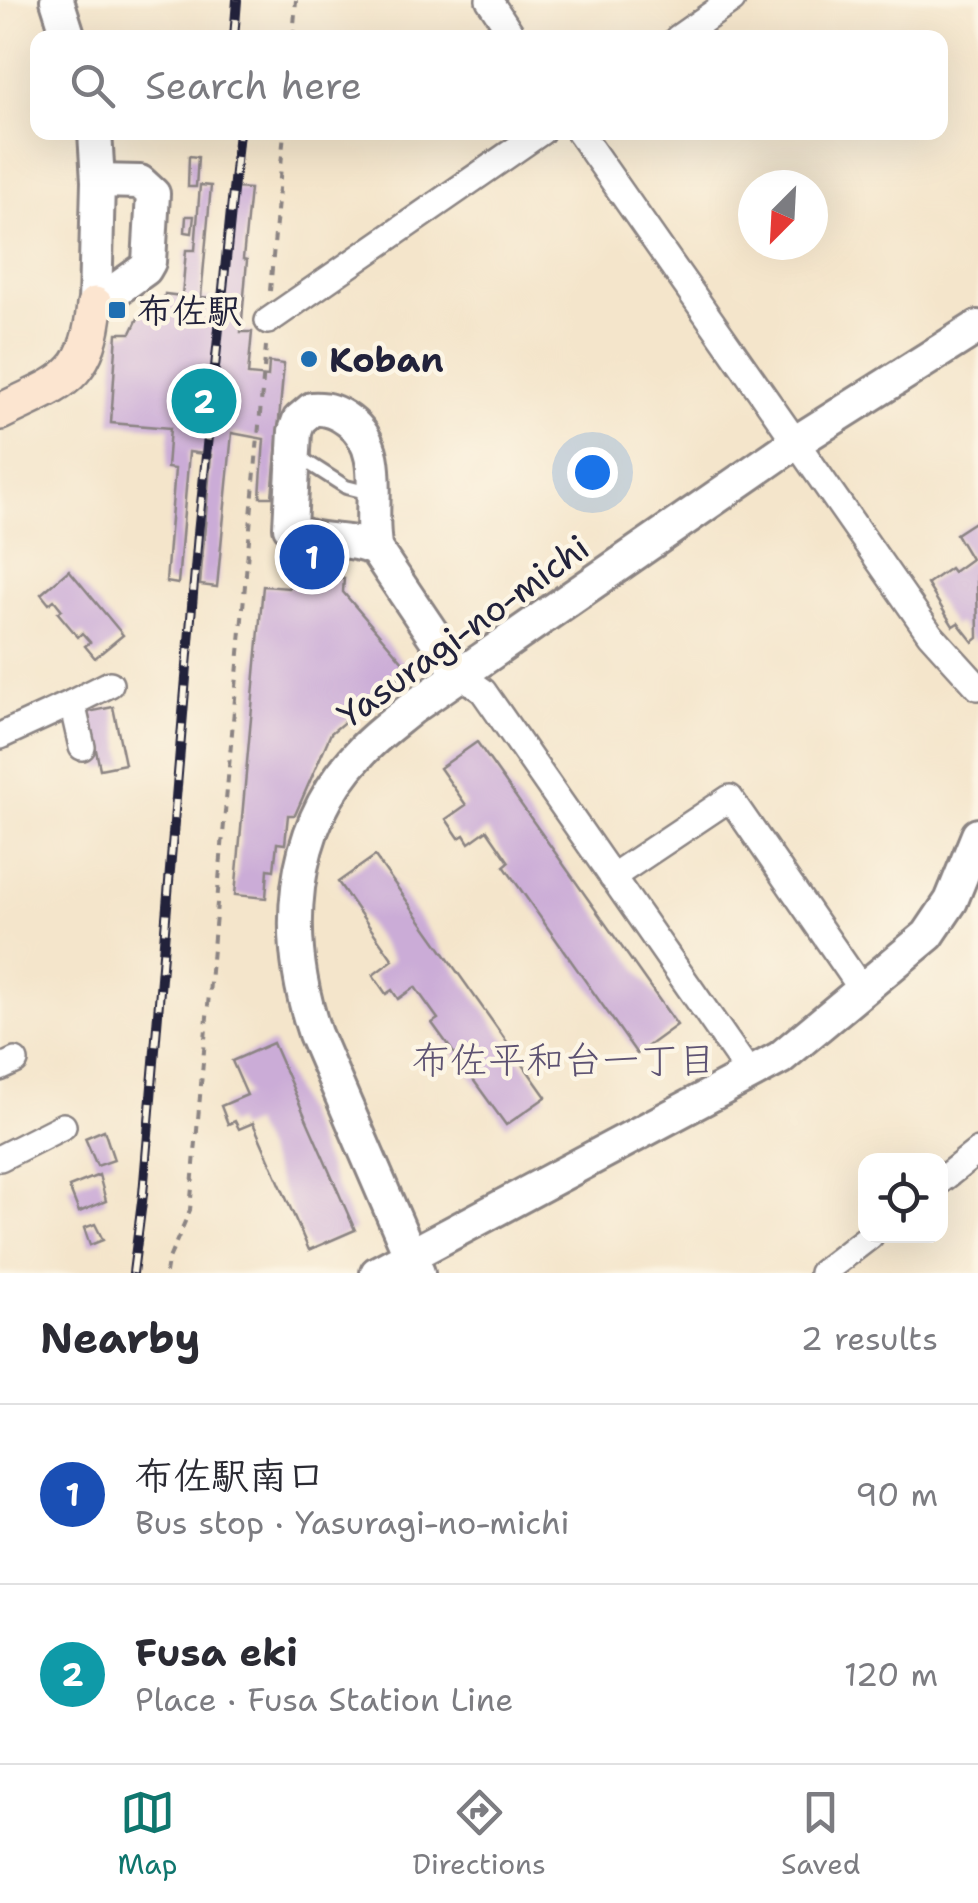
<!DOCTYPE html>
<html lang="en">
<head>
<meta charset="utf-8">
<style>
	body { margin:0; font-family:"Shantell Sans","Klee One",sans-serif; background:#f2f2f3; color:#2b2b33 }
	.controls { position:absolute; right:30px; bottom:30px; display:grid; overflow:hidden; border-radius:20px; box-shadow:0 10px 40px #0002 }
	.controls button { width:90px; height:90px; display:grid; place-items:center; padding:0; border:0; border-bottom:2px solid #e1e1e2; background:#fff; color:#2b2b33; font:50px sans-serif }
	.compass { position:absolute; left:738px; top:170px; width:90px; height:90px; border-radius:50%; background:#fff; box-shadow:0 10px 40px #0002; rotate:204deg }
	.you { position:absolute; left:592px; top:472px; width:35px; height:35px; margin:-25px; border:8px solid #fff; border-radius:50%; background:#1a73e8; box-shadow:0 0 0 15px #1a73e833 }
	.badge { display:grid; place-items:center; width:65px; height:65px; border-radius:50%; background:#0f766e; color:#fff; font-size:32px; font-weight:700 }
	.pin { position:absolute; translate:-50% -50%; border:5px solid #fff; box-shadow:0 2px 10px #0006 }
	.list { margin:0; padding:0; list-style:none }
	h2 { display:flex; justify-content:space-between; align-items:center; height:130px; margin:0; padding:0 40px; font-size:42px }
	h2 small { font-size:32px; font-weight:400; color:#7c7c81 }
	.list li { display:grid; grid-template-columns:65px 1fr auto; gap:30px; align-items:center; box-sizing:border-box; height:180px; padding:0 40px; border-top:2px solid #e1e1e2 }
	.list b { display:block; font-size:38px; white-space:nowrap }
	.list p { margin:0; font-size:32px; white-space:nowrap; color:#7c7c81 }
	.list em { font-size:32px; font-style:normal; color:#7c7c81 }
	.icon { flex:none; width:55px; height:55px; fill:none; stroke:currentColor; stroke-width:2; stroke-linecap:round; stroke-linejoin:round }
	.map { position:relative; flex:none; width:978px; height:1273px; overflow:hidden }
	.search { position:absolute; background:#fff; box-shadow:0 10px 40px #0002; left:30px; right:30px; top:30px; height:110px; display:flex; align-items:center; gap:25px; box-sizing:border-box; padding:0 35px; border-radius:20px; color:#7c7c81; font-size:38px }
	.sheet { height:490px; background:#fff }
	nav { display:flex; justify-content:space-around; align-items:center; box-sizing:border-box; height:140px; border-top:2px solid #e1e1e2; background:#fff; font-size:28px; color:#7c7c81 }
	nav a { display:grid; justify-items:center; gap:5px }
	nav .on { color:#0f766e }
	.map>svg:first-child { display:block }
	.building { fill:#cbacd7 }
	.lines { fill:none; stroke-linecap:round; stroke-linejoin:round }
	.service-casing { stroke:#8b8483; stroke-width:18 }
	.minor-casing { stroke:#8b8483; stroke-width:30 }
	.tertiary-casing { stroke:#8b8483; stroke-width:38 }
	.secondary-casing { stroke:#8b8483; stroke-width:40 }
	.path { stroke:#8b8483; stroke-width:4; stroke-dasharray:8 8; stroke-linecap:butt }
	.service { stroke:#fff; stroke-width:12 }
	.minor { stroke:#fff; stroke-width:25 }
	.tertiary { stroke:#fff; stroke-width:32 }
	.secondary { stroke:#fce5d0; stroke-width:35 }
	.rail-casing { stroke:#22223b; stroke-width:10 }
	.rail { stroke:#fcf5e5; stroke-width:6; stroke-dasharray:19; stroke-linecap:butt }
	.poi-dot { fill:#1f6fb2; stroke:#fcf5e5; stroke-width:4 }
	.labels { text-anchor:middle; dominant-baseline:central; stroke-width:9; stroke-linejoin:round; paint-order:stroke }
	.poi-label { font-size:35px; font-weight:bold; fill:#22223b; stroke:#fcf5e5; text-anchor:start }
	.street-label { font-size:35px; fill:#22223b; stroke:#fcf5e5 }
	.neighbourhood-label { font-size:38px; fill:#5d5272; stroke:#fcf5e5 }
</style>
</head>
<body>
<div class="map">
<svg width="978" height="1273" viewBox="0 0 978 1273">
	<rect width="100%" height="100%" fill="#fcf5e5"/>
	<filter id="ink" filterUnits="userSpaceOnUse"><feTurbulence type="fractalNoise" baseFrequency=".01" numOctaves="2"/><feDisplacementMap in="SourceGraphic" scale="20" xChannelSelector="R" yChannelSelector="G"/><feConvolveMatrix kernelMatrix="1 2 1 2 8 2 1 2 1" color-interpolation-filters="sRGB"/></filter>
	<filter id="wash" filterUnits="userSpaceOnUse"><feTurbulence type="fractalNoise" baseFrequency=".0048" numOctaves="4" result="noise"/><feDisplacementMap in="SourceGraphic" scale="40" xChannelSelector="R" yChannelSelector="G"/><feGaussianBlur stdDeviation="2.25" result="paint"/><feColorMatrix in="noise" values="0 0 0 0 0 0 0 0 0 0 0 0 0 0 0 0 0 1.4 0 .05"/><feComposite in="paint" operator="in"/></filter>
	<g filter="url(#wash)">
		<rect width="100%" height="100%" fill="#f4e5cb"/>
		<g id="blocks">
			<!-- building -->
			<g class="building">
				<polygon points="189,156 198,157 196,187 188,187"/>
				<polygon points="200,185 211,186 201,297 225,299 234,188 250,189 243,259 247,260 241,332 252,332 248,375 268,377 269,362 284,364 272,497 260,497 264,439 232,433 217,587 200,585 211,455 189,452 178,584 166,582 175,469 167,468 170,428 111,423 117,333 131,333 140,314 162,316 165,294 182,296 186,250 195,250"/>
				<polygon points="186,216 194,216 192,233 185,232"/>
				<polygon points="976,521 978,638 973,642 958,623 953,626 927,584 950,568 953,572 971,559 956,534"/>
				<polygon points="69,570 123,635 95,658 85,646 90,642 82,633 78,637 58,613 62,610 54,600 49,604 41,594"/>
				<polygon points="290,574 344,578 343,592 403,662 401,675 331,733 295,815 288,815 285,844 277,843 274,870 268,869 266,898 235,895 263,586 289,588"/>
				<polygon points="113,707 125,764 100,769 88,712"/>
				<polygon points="477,742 677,1025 637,1054 504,866 509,862 487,830 469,843 464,835 459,838 446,819 466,805 440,768"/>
				<polygon points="375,856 546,1097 506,1125 432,1023 438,1019 415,987 398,999 392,990 386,994 373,975 393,960 338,882"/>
				<polygon points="273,1043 355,1230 309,1250 253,1123 239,1129 235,1121 228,1124 221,1106 247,1095 232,1061"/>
				<polygon points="104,1130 114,1160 97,1166 85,1138"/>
				<polygon points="99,1175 106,1201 79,1212 69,1187"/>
				<polygon points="95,1224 103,1240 90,1245 84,1228"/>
			</g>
		</g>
	</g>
	<g filter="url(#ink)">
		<use href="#blocks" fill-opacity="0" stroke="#8b8483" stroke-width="2.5"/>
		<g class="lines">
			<defs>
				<polyline id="service" points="296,455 346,487 370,493"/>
				<g id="minor">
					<polyline points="489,0 514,38"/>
					<polyline points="678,38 732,0"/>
					<polyline points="579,132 930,634 978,687"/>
					<polyline points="268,321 541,132"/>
					<polyline points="460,675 483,691 751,1076"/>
					<polyline points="0,736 72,703"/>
					<polyline points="82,747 72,703 110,684"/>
					<polyline points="612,877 730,798 863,991"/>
					<polyline points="0,1068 15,1061"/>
					<polyline points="0,1158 63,1126"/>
					<polyline points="940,1181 978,1151"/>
					<polyline points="822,1273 870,1236"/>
				</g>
				<g id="tertiary">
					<polyline points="57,0 69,38"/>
					<polyline points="95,132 98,181 95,305"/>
					<polyline points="95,305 145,269 149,262 153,194 140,182 98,181"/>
					<path d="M376 550C348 535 312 546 290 527L295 431 299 420 312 409C327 408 337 412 349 421 389 451 366 508 376 550L460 675"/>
					<polyline points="377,1273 780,1058 928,935 951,901 978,835"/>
					<path d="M418 1273 315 1034C283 939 287 830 360 753 375 736 394 723 412 708L796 442 978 327"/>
				</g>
				<path id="secondary" d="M0 412C61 382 88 380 95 305"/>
			</defs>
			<!-- service casing -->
			<use href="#service" class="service-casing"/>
			<!-- minor casing -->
			<use href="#minor" class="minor-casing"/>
			<!-- tertiary casing -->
			<use href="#tertiary" class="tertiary-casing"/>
			<!-- secondary casing -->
			<use href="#secondary" class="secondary-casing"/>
			<!-- path -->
			<g class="path">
				<polyline points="293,38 296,0"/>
				<polyline points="270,291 284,132"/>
				<polyline points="166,1273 168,1261 190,1210 266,346"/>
			</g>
			<!-- service -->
			<use href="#service" class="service"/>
			<!-- minor -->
			<use href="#minor" class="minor"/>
			<!-- tertiary -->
			<use href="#tertiary" class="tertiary"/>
			<!-- secondary -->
			<use href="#secondary" class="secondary"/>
			<defs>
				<g id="rail">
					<polyline points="234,38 237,0"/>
					<polyline points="133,1273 143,1194 198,534 239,132"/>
				</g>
			</defs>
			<!-- rail casing -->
			<use href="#rail" class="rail-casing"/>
			<!-- rail -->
			<use href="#rail" class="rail"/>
		</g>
	</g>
	<!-- markers -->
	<g class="poi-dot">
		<rect x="107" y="300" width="20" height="20" rx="5"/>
		<circle cx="309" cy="359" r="10"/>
	</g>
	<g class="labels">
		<!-- poi labels -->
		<g class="poi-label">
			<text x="137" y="310">布佐駅</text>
			<text x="329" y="359">Koban</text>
		</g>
		<!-- street labels -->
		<g class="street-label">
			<text transform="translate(463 631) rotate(-36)">Yasuragi-no-michi</text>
		</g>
		<!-- neighbourhood labels -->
		<g class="neighbourhood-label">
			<text x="564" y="1059">布佐平和台一丁目</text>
		</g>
	</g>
</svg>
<div class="controls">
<button><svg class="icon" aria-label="locate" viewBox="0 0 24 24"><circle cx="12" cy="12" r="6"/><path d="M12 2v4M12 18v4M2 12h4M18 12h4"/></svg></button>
</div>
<svg class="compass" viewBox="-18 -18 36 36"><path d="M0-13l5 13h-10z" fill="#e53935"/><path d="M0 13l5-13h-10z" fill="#7c7c81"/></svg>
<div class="you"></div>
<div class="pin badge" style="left:312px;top:557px;background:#1a4fb4">1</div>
<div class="pin badge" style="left:204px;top:401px;background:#0f9aa8">2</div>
<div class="search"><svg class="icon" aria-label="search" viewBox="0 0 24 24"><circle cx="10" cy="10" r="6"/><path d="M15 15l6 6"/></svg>Search here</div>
</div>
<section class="sheet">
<h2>Nearby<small>2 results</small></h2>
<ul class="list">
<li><span class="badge" style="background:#1a4fb4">1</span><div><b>布佐駅南口</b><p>Bus stop · Yasuragi-no-michi</p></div><em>90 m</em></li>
<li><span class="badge" style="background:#0f9aa8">2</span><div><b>Fusa eki</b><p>Place · Fusa Station Line</p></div><em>120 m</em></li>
</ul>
</section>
<nav>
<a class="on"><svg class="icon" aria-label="map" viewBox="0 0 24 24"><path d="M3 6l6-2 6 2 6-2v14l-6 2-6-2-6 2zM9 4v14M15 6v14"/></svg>Map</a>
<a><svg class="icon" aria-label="directions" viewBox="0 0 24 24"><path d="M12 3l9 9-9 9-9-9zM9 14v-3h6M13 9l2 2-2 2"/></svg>Directions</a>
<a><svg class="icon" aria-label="saved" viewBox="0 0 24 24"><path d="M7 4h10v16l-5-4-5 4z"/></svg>Saved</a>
</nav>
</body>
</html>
